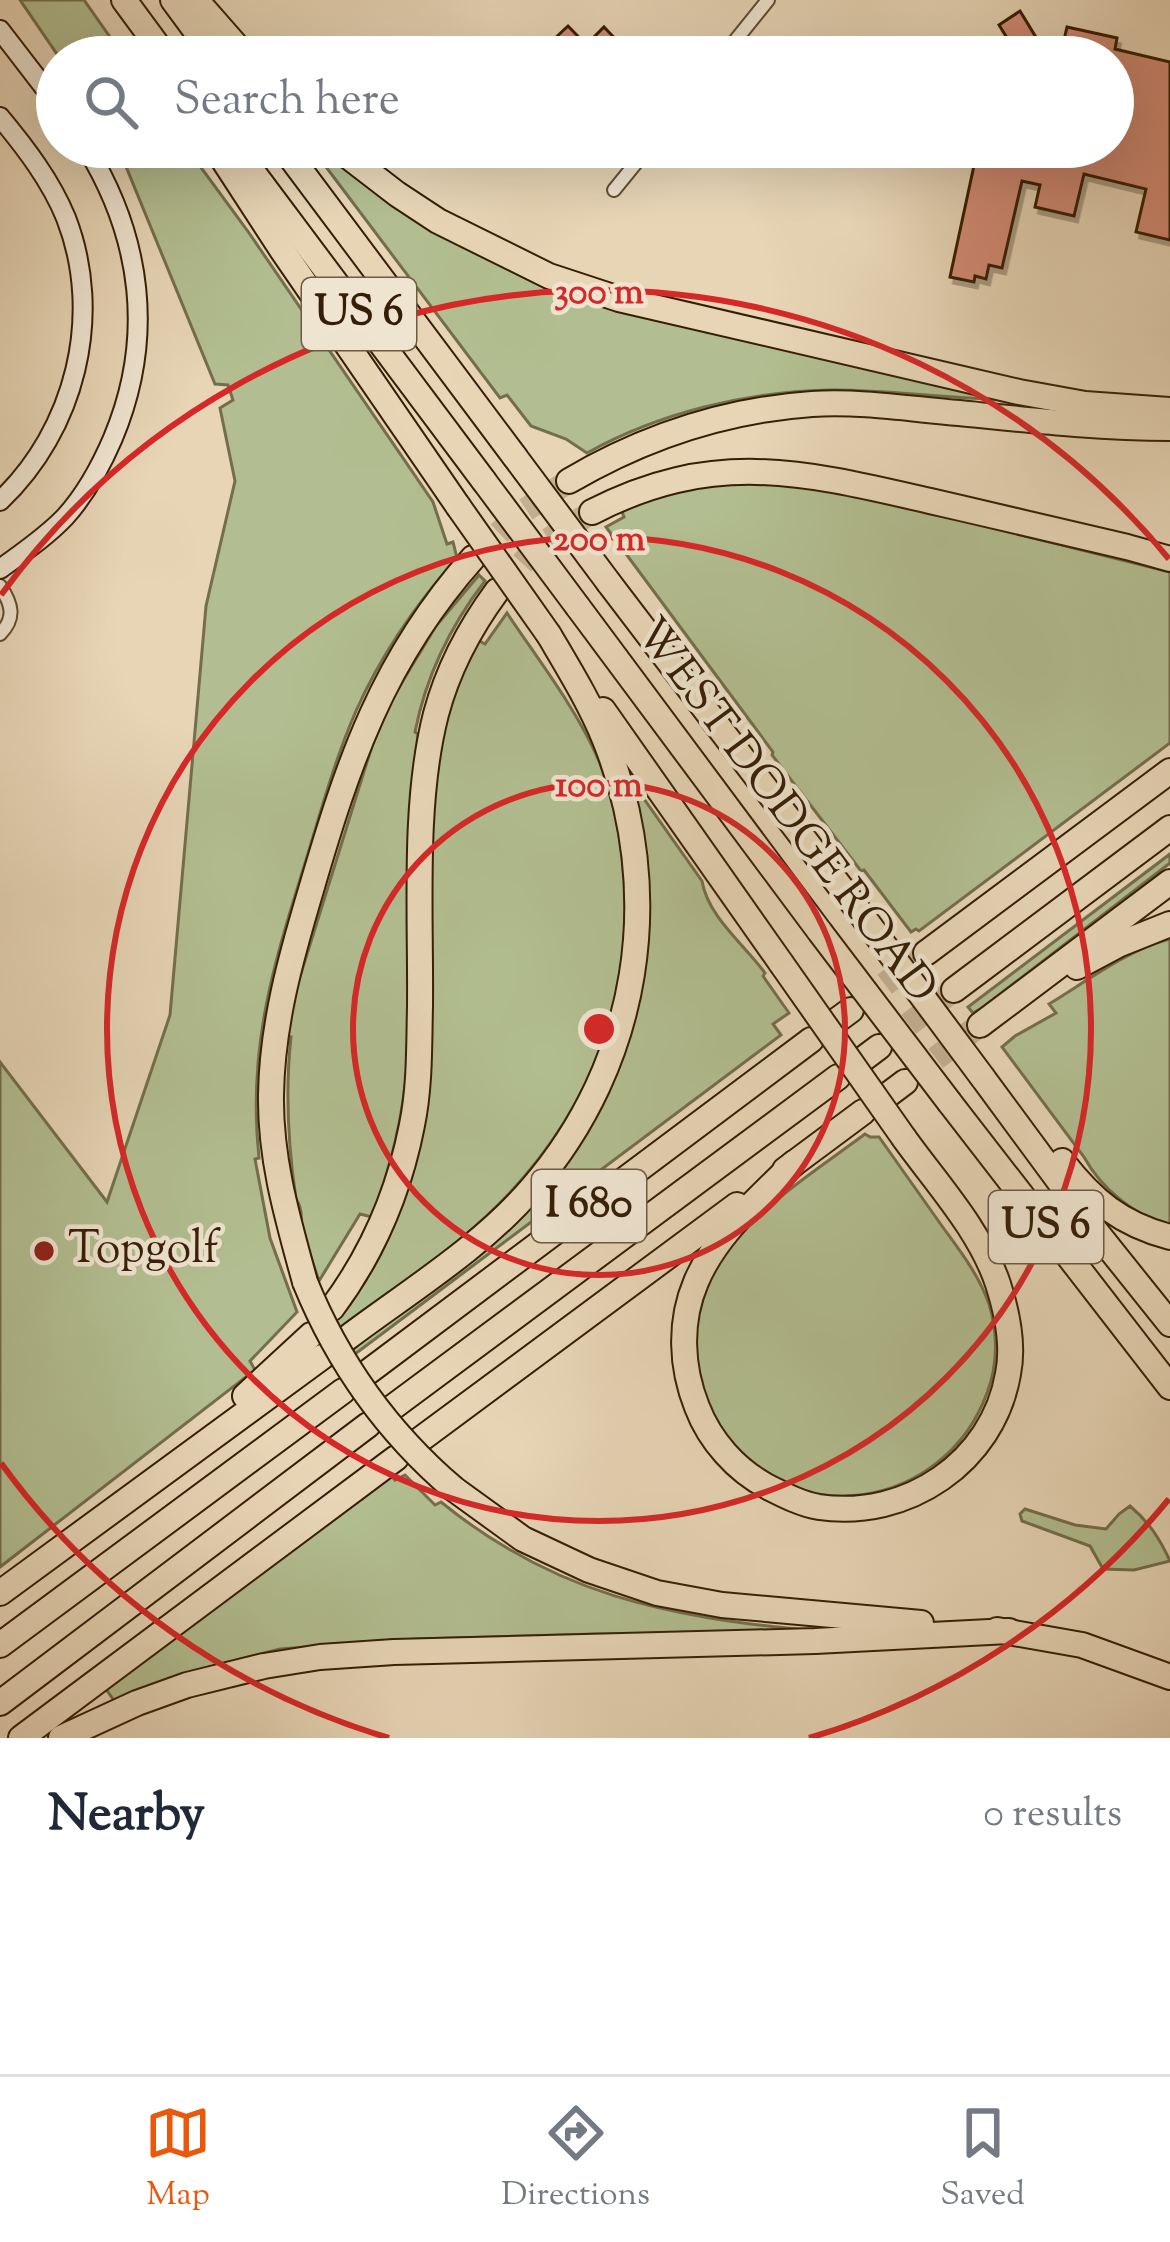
<!DOCTYPE html>
<html lang="en">
<head>
<meta charset="utf-8">
<style>
	body { margin:0; font-family:"Sorts Mill Goudy",serif; background:#f6f6f7; color:#1f2937 }
	.list { margin:0; padding:0; list-style:none }
	h2 { display:flex; justify-content:space-between; align-items:center; height:156px; margin:0; padding:0 48px; font-size:51px }
	h2 small { font-size:39px; font-weight:400; color:#747a83 }
	.icon { flex:none; width:66px; height:66px; fill:none; stroke:currentColor; stroke-width:2; stroke-linecap:round; stroke-linejoin:round }
	.map { position:relative; flex:none; width:1170px; height:1738px; overflow:hidden }
	.search { position:absolute; background:#fff; box-shadow:0 12px 48px #0002; left:36px; right:36px; top:36px; height:132px; display:flex; align-items:center; gap:30px; box-sizing:border-box; padding:0 42px; border-radius:66px; color:#747a83; font-size:45px }
	.sheet { height:336px; background:#fff }
	nav { display:flex; justify-content:space-around; align-items:center; box-sizing:border-box; height:168px; border-top:3px solid #e0e1e3; background:#fff; font-size:33px; color:#747a83 }
	nav a { display:grid; justify-items:center; gap:6px }
	nav .on { color:#ea580c }
	.map>svg:first-child { display:block }
	.green { fill:#b2be91; stroke:#746e4c; stroke-width:3 }
	.building { fill:#d38b75; stroke:#361e06; stroke-width:3; filter:url(#shadow) }
	.lines { fill:none; stroke-linecap:round; stroke-linejoin:round }
	.highway-tunnel { stroke:#c4b093; stroke-width:24; stroke-dasharray:24 12; stroke-linecap:butt }
	.street-casing { stroke:#624c32; stroke-width:16 }
	.secondary-casing { stroke:#361e06; stroke-width:22 }
	.highway-casing { stroke:#361e06; stroke-width:28 }
	.street { stroke:#efe4d0; stroke-width:12 }
	.secondary { stroke:#efe4d0; stroke-width:18 }
	.highway { stroke:#e7d5b6; stroke-width:24 }
	.highway-bridge-casing { stroke:#361e06; stroke-width:28; stroke-linecap:butt }
	.highway-bridge { stroke:#e7d5b6; stroke-width:24 }
	.ring { fill:none; stroke:#d62828; stroke-width:6 }
	.poi-dot { fill:#8f2418; stroke:#efe4d0; stroke-width:4.5 }
	.labels { text-anchor:middle; dominant-baseline:central; stroke-width:9; stroke-linejoin:round; paint-order:stroke }
	.shield { fill:#efe4d0; stroke:#6e5943; stroke-width:3 }
	.shield-label { font-size:42px; font-weight:bold; fill:#361e06 }
	.street-label { font-size:45px; fill:#361e06; stroke:#efe4d0 }
	.poi-label { font-size:45px; fill:#361e06; stroke:#efe4d0; text-anchor:start }
	.centre { fill:#d62828; stroke:#efe4d0; stroke-width:6 }
	.ring-label { font-size:36px; text-anchor:middle; font-weight:bold; fill:#d62828; stroke:#efe4d0; stroke-width:9; stroke-linejoin:round; paint-order:stroke }
</style>
</head>
<body>
<div class="map">
<svg width="1170" height="1738" viewBox="0 0 1170 1738">
	<defs>
		<filter id="shadow"><feDropShadow dx="3.5" dy="6" stdDeviation="0" flood-color="#0004"/></filter>
	</defs>
	<rect width="100%" height="100%" fill="#e7d5b6"/>
	<filter id="stains"><feTurbulence type="fractalNoise" baseFrequency=".00167" numOctaves="4"/><feColorMatrix values="0 0 0 0 .2 0 0 0 0 .09 0 0 0 0 .02 0 0 0 .5 -.17"/></filter>
	<radialGradient id="worn" r=".72"><stop offset=".6" stop-color="#630" stop-opacity="0"/><stop offset="1" stop-color="#630" stop-opacity=".3"/></radialGradient>
	<!-- green -->
	<g class="green">
		<polygon points="20,0 84,0 124,57 59,57"/>
		<path d="M118 147H186L247 230 433 502 447 544 453 542 457 558C416 604 381 655 356 711 335 759 321 811 306 860 274 963 247 1048 259 1158L255 1159 270 1238 297 1312 250 1361 255 1370 0 1567V1062L107 1202 170 1015 206 606 235 481 220 408 233 400 228 385 215 384Z"/>
		<path d="M311 147H323L353 173 455 242 995 395V399C939 398 883 389 828 390 745 392 659 413 587 453L566 439 531 426 507 395 500 398Z"/>
		<polygon points="791,478 1170,572 1170,743 919,931 916,929 911,932 864,870 861,871 772,755 773,752 606,527 624,517 619,504 656,490"/>
		<path d="M479 575 485 581C451 625 426 676 415 732L418 734 411 806 407 1065C403 1118 391 1167 372 1217L360 1214 319 1281 301 1227C302 1217 302 1207 296 1199 288 1145 285 1092 291 1037L287 1036 294 996 372 746 393 697 436 626Z"/>
		<path d="M507 613C537 658 572 703 595 752 610 785 618 822 622 857 638 991 592 1111 498 1205 451 1252 392 1289 340 1329L335 1317C370 1284 389 1241 405 1195L436 732 472 637 485 644Z"/>
		<path d="M628 782H632L702 881C708 917 745 945 765 973L763 976 789 1013 773 1024 781 1035 355 1354 349 1344 568 1155 573 1153 612 1084 626 1044Z"/>
		<polygon points="1170,854 1170,863 982,1008 973,1013 968,1007"/>
		<path d="M1170 939V1227C1135 1215 1102 1190 1084 1157L1002 1047 1015 1036 1056 1013 1049 1004C1087 981 1127 950 1170 939Z"/>
		<path d="M865 1134 870 1137H879C900 1167 921 1196 942 1226 960 1251 979 1275 989 1304 998 1333 998 1365 987 1393 945 1509 788 1536 720 1428 714 1418 705 1408 701 1397 699 1389 698 1378 697 1370 695 1359 691 1345 692 1334 694 1316 700 1287 709 1273 746 1214 810 1175 865 1134Z"/>
		<path d="M391 1475 395 1480 405 1475 435 1505 441 1502C554 1594 667 1617 807 1630L806 1636 596 1634 416 1639 280 1649 221 1664 115 1702 106 1689Z"/>
		<path d="M1130 1506C1149 1522 1160 1539 1170 1561L1134 1570 1103 1569 1090 1546 1022 1521 1020 1514 1025 1509 1075 1525 1106 1529 1119 1514Z"/>
	</g>
	<!-- building -->
	<g class="building">
		<polygon points="1020,11 1037,39 1032,42 1040,57 1027,57 1022,49 1016,52 999,25"/>
		<polygon points="568,26 598,57 535,57"/>
		<polygon points="604,27 623,47 613,57 598,57 586,45"/>
		<polygon points="1067,27 1117,38 1115,49 1170,62 1170,240 1136,232 1146,189 1084,174 1074,216 1035,207 1040,185 1022,181 1002,268 989,265 986,279 975,276 974,282 950,277 978,147 1000,150 1001,147 1113,147 1113,57 1060,57"/>
		<polygon points="829,39 912,57 825,57"/>
	</g>
	<g class="lines">
		<!-- highway-tunnel -->
		<g class="highway-tunnel">
			<polyline points="473,558 519,514 569,481"/>
			<polyline points="498,590 537,547 592,512"/>
			<polyline points="856,1006 926,953"/>
			<polyline points="880,1046 954,990"/>
			<polyline points="907,1080 980,1025"/>
		</g>
		<defs>
			<g id="street">
				<polyline points="722,57 768,0"/>
				<polyline points="614,190 649,147"/>
				<path d="M0 586C12 604 16 618 0 634"/>
			</g>
			<g id="secondary">
				<polyline points="0,30 57,104"/>
				<path d="M0 117C25 147 51 181 66 218 104 316 75 430 0 501"/>
				<path d="M0 569C22 553 46 537 65 517 85 495 101 466 113 438 155 338 142 238 86 147"/>
			</g>
			<g id="highway">
				<polyline points="124,0 166,57"/>
				<polyline points="173,0 215,57"/>
				<polyline points="196,0 246,57"/>
				<polyline points="215,147 282,250 458,506"/>
				<polyline points="234,147 484,481"/>
				<polyline points="283,147 515,457"/>
				<polyline points="336,147 397,194 438,221 549,276 619,299 1019,392 1085,404 1170,410"/>
				<path d="M569 481C644 437 725 410 812 404 862 401 910 409 959 413 1029 420 1099 428 1170 428"/>
				<path d="M592 512C714 449 804 472 930 501 996 516 1062 532 1127 547L1170 559"/>
				<polyline points="609,583 855,906"/>
				<polyline points="578,607 820,932"/>
				<polyline points="603,710 781,963"/>
				<polyline points="926,953 1170,771"/>
				<polyline points="1077,967 1120,944 1170,924"/>
				<polyline points="954,990 1170,828"/>
				<polyline points="836,1021 851,1010"/>
				<polyline points="980,1025 1170,882"/>
				<polyline points="863,1059 879,1047"/>
				<polyline points="983,1078 1098,1234 1170,1324"/>
				<polyline points="889,1094 905,1082"/>
				<polyline points="950,1103 1170,1387"/>
				<path d="M1062 1161C1093 1201 1121 1224 1170 1237"/>
				<path d="M794 1163C758 1199 716 1234 696 1282 679 1322 681 1367 697 1407 710 1441 736 1470 768 1487 784 1495 801 1504 819 1507 907 1520 993 1462 1008 1374 1014 1345 1007 1312 998 1284 980 1230 937 1184 904 1138"/>
				<polyline points="785,1170 863,1112"/>
				<path d="M305 1282C288 1220 270 1160 271 1095 272 1024 291 957 311 890 348 763 383 659 473 558"/>
				<path d="M332 1308C373 1253 399 1192 412 1125 420 1086 419 1046 420 1006 421 914 413 803 436 714 448 669 469 629 497 591"/>
				<path d="M347 1338C408 1292 482 1247 532 1188 640 1063 666 893 605 740 590 703 569 669 549 635"/>
				<polyline points="368,1372 811,1040"/>
				<polyline points="245,1396 311,1335"/>
				<polyline points="393,1407 838,1077"/>
				<polyline points="421,1439 737,1205"/>
				<polyline points="454,1489 523,1539 589,1570 657,1593 722,1605 921,1623"/>
				<polyline points="0,1593 322,1357"/>
				<polyline points="997,1630 1082,1645 1170,1677"/>
				<polyline points="0,1645 343,1391"/>
				<polyline points="0,1703 368,1425"/>
				<polyline points="21,1738 396,1458"/>
				<polyline points="61,1738 137,1703 187,1685 264,1666 320,1657 394,1652 815,1641 1009,1631"/>
			</g>
		</defs>
		<!-- street casing -->
		<use href="#street" class="street-casing"/>
		<!-- secondary casing -->
		<use href="#secondary" class="secondary-casing"/>
		<!-- highway casing -->
		<use href="#highway" class="highway-casing"/>
		<!-- street -->
		<use href="#street" class="street"/>
		<!-- secondary -->
		<use href="#secondary" class="secondary"/>
		<!-- highway -->
		<use href="#highway" class="highway"/>
		<defs>
			<g id="highway-bridge">
				<polyline points="515,457 609,583"/>
				<polyline points="484,481 578,607"/>
				<polyline points="458,506 549,635"/>
				<polyline points="855,906 983,1078"/>
				<polyline points="820,932 950,1103"/>
				<polyline points="781,963 904,1138"/>
				<path d="M305 1282C338 1363 387 1432 454 1489"/>
			</g>
		</defs>
		<!-- highway-bridge casing -->
		<use href="#highway-bridge" class="highway-bridge-casing"/>
		<!-- highway-bridge -->
		<use href="#highway-bridge" class="highway-bridge"/>
	</g>
	<!-- distance rings -->
	<g class="ring">
		<circle cx="599" cy="1029" r="246"/>
		<circle cx="599" cy="1029" r="492"/>
		<path d="M1169 1499A739 739 0 0 1 809 1738M389 1738A739 739 0 0 1 1 1463M1 595A739 739 0 0 1 1169 559"/>
	</g>
	<!-- markers -->
	<circle class="poi-dot" cx="44" cy="1251" r="12"/>
	<g class="labels">
		<!-- shield labels -->
		<g class="shield">
			<rect x="302" y="278" width="114" height="72" rx="9"/>
			<rect x="532" y="1170" width="114" height="72" rx="9"/>
			<rect x="989" y="1191" width="114" height="72" rx="9"/>
		</g>
		<g class="shield-label">
			<text x="359" y="314">US 6</text>
			<text x="589" y="1206">I 680</text>
			<text x="1046" y="1227">US 6</text>
		</g>
		<!-- street labels -->
		<g class="street-label">
			<text transform="translate(784 812) rotate(53)">WEST DODGE ROAD</text>
		</g>
		<!-- poi labels -->
		<g class="poi-label">
			<text x="68" y="1251">Topgolf</text>
		</g>
	</g>
	<circle cx="599" cy="1029" r="18" class="centre"/>
	<g class="ring-label">
		<text x="599" y="303">300 m</text>
		<text x="599" y="550">200 m</text>
		<text x="599" y="796">100 m</text>
	</g>
	<rect width="100%" height="100%" filter="url(#stains)"/>
	<rect width="100%" height="100%" fill="url(#worn)"/>
</svg>
<div class="search"><svg class="icon" aria-label="search" viewBox="0 0 24 24"><circle cx="10" cy="10" r="6"/><path d="M15 15l6 6"/></svg>Search here</div>
</div>
<section class="sheet">
<h2>Nearby<small>0 results</small></h2>
<ul class="list">
</ul>
</section>
<nav>
<a class="on"><svg class="icon" aria-label="map" viewBox="0 0 24 24"><path d="M3 6l6-2 6 2 6-2v14l-6 2-6-2-6 2zM9 4v14M15 6v14"/></svg>Map</a>
<a><svg class="icon" aria-label="directions" viewBox="0 0 24 24"><path d="M12 3l9 9-9 9-9-9zM9 14v-3h6M13 9l2 2-2 2"/></svg>Directions</a>
<a><svg class="icon" aria-label="saved" viewBox="0 0 24 24"><path d="M7 4h10v16l-5-4-5 4z"/></svg>Saved</a>
</nav>
</body>
</html>
